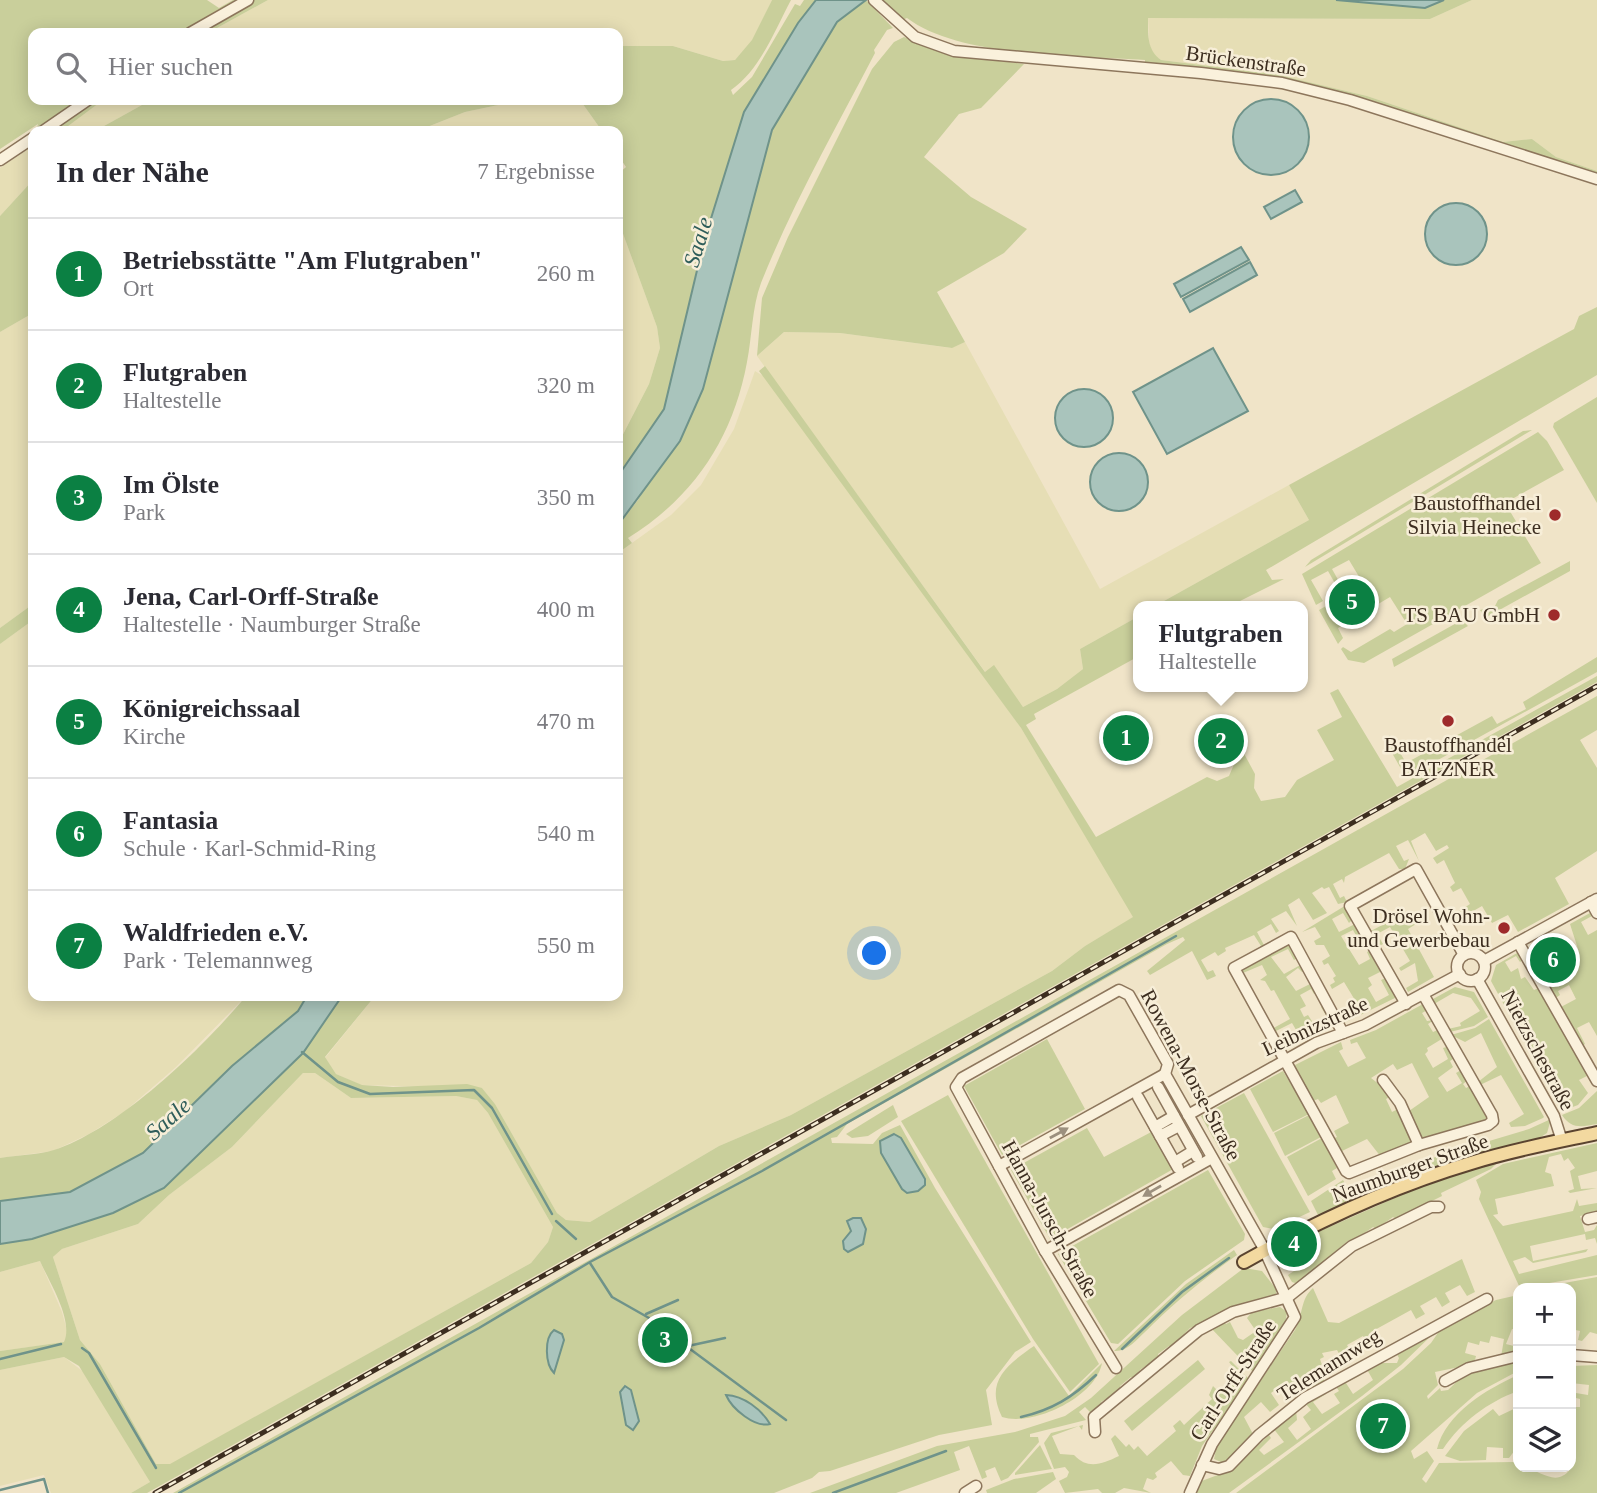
<!DOCTYPE html>
<html lang="de">
<head>
<meta charset="utf-8">
<style>
	body { margin:0; font-family:"Times New Roman",serif; background:#f2f2f3; color:#2b2b33 }
	.controls { position:absolute; right:21px; bottom:21px; display:grid; overflow:hidden; border-radius:14px; box-shadow:0 4px 18px #0003 }
	.controls button { width:63px; height:63px; display:grid; place-items:center; padding:0; border:0; border-bottom:2px solid #e1e1e2; background:#fff; color:#2b2b33; font:35px sans-serif }
	.you { position:absolute; left:875px; top:954px; width:24px; height:24px; margin:-18px; border:5px solid #fff; border-radius:50%; background:#1a73e8; box-shadow:0 0 0 10px #1a73e833 }
	.badge { display:grid; place-items:center; width:46px; height:46px; border-radius:50%; background:#0b8043; color:#fff; font-size:23px; font-weight:700 }
	.pin { position:absolute; translate:-50% -50%; border:4px solid #fff; box-shadow:0 2px 7px #0006 }
	.popup { position:absolute; left:1133px; top:601px; width:175px; height:91px; box-sizing:border-box; display:grid; place-content:center; border-radius:14px; background:#fff; filter:drop-shadow(0 2px 5px #0005); font-size:23px; white-space:nowrap; color:#7c7c81 }
	.popup b { font-size:26px; color:#2b2b33 }
	.popup::after { content:''; position:absolute; left:50%; top:100%; margin-left:-14px; border:14px solid transparent; border-top-color:#fff }
	.list { margin:0; padding:0; list-style:none }
	h2 { display:flex; justify-content:space-between; align-items:center; height:91px; margin:0; padding:0 28px; font-size:30px }
	h2 small { font-size:23px; font-weight:400; color:#7c7c81 }
	.list li { display:grid; grid-template-columns:46px 1fr auto; gap:21px; align-items:center; box-sizing:border-box; height:112px; padding:0 28px; border-top:2px solid #e1e1e2 }
	.list b { display:block; font-size:26px; white-space:nowrap }
	.list p { margin:0; font-size:23px; white-space:nowrap; color:#7c7c81 }
	.list em { font-size:23px; font-style:normal; color:#7c7c81 }
	.icon { flex:none; width:38px; height:38px; fill:none; stroke:currentColor; stroke-width:2; stroke-linecap:round; stroke-linejoin:round }
	.map { position:relative; flex:none; width:1597px; height:1493px; overflow:hidden }
	.search { position:absolute; background:#fff; box-shadow:0 4px 18px #0003; left:28px; top:28px; width:595px; height:77px; display:flex; align-items:center; gap:18px; box-sizing:border-box; padding:0 24px; border-radius:14px; color:#7c7c81; font-size:26px }
	.panel { position:absolute; background:#fff; box-shadow:0 4px 18px #0003; left:28px; top:126px; width:595px; height:875px; border-radius:14px }
	.map>svg:first-child { display:block }
	.farmland { fill:#e6deb5 }
	.green { fill:#c9cf9b; fill-rule:evenodd }
	.water { fill:#a9c4bc; stroke:#6f938a; stroke-width:2 }
	.lines { fill:none; stroke-linecap:round; stroke-linejoin:round }
	.stream { stroke:#6f938a; stroke-width:2.5 }
	.minor-casing { stroke:#8d765c; stroke-width:13 }
	.major-casing { stroke:#5b4430; stroke-width:16 }
	.minor { stroke:#faf1dc; stroke-width:10 }
	.major { stroke:#f3d9a0; stroke-width:12 }
	.rail-casing { stroke:#3d2e20; stroke-width:5 }
	.rail { stroke:#f7eed8; stroke-width:2.5; stroke-dasharray:8; stroke-linecap:butt }
	.oneway { fill:#9c907e }
	.poi-dot { fill:#9e2a2b; stroke:#f7eed8; stroke-width:2.5 }
	.labels { text-anchor:middle; dominant-baseline:central; stroke-width:5; stroke-linejoin:round; paint-order:stroke }
	.street-label { font-size:21px; fill:#3d2e20; stroke:#f7eed8 }
	.poi-label { font-size:21px; fill:#3d2e20; stroke:#f7eed8; text-anchor:end }
	.water-label { font-size:23px; font-style:italic; fill:#2f5d5a; stroke:#f7eed8 }
</style>
</head>
<body>
<div class="map">
<svg width="1597" height="1493" viewBox="0 0 1597 1493">
	<rect width="100%" height="100%" fill="#f0e4c8"/>
	<!-- farmland -->
	<g class="farmland">
		<polygon points="268,0 772,0 753,40 735,60 723,61 673,46 618,46 618,33 208,33"/>
		<polygon points="1472,0 1597,0 1597,171 1556,157 1532,139 1503,142 1367,96 1279,75 1161,60 1152,54 1149,42 1148,18 1430,19"/>
		<polygon points="103,100 151,100 95,131 58,131"/>
		<polygon points="522,100 580,100 602,131 417,131 465,112"/>
		<polygon points="33,146 33,180 0,216 0,168"/>
		<polygon points="618,220 657,327 660,348 649,384 618,444"/>
		<polygon points="33,313 33,604 0,628 0,332"/>
		<polygon points="784,332 840,333 951,348 965,342 1100,589 1289,485 1309,520 1155,606 1139,606 1139,616 1080,649 1083,669 1057,689 1023,707 994,666 986,673 757,356"/>
		<polygon points="755,371 765,377 801,424 1021,728 1134,917 1085,946 1052,971 791,1115 719,1146 590,1222 566,1220 557,1213 495,1104 482,1088 361,1085 336,1074 325,1058 375,996 618,996 618,553 671,515 701,485 734,429"/>
		<polygon points="33,620 33,996 246,996 176,1067 124,1112 89,1134 53,1151 0,1158 0,644"/>
		<polygon points="303,1073 315,1073 351,1098 456,1096 477,1100 488,1113 553,1227 548,1242 531,1263 171,1464 156,1464 100,1364 80,1340 53,1257 62,1249 138,1224 169,1195 232,1147"/>
		<polygon points="40,1261 62,1312 68,1334 65,1342 0,1351 0,1272"/>
		<polygon points="64,1357 85,1373 150,1482 131,1493 51,1493 44,1475 0,1486 0,1370"/>
	</g>
	<!-- green -->
	<g class="green">
		<polygon points="0,0 207,0 219,8 233,0 268,0 208,33 33,33 33,100 103,100 64,129 36,131 38,124 0,149"/>
		<path d="M772 0H791C775 30 760 70 731 90L733 95 752 77 795 4 800 6 804 0H816L798 23 744 112 704 241 664 409 618 476V444L649 384 660 348 657 327 618 220V174L626 167 618 155V131H602L580 100H618V46H673L723 61 735 60 752 40Z"/>
		<path d="M866 0 893 28 887 30 874 50 875 53C836 128 792 205 761 283 752 307 752 337 747 362 733 438 694 497 628 538L632 543 618 553V525L638 500 703 389 772 130 837 22Z"/>
		<path d="M883 0H1336L1425 8 1444 0H1472L1430 19 1148 18C1148 35 1147 50 1161 60L1279 75 1367 96 1503 142 1532 139 1556 157 1597 171V175L1333 91 1251 73 1145 63V60C1076 55 960 58 907 18L902 20Z"/>
		<polygon points="904,37 953,55 1024,64 981,108 959,114 924,157 971,197 1027,229 1004,253 937,292 965,342 952,348 840,333 784,332 757,356 762,298 788,237 872,69 894,42"/>
		<polygon points="151,100 522,100 465,112 417,131 95,131"/>
		<polygon points="33,180 33,313 0,332 0,216"/>
		<polygon points="1597,307 1597,375 1266,570 1272,580 1284,579 1230,606 1155,606 1309,520 1289,485 1574,329 1579,316"/>
		<path d="M765 366 985 672 994 665 1023 707 1057 689 1083 669 1080 649 1139 616V656L1034 714 1036 719 1026 725 1096 837 1207 777 1217 781 1229 776 1241 748 1255 774 1254 788 1261 801 1285 797 1297 780 1334 760 1317 730 1342 717 1330 693 1338 689 1397 787 1597 676V682L147 1493H131L150 1482 79 1366 64 1357 0 1370V1351L64 1342C74 1320 49 1282 40 1261L0 1272V1244L32 1239 113 1213 164 1188 303 1053 342 996H375L325 1057 336 1074 362 1085 393 1087 467 1084 482 1088 495 1104 557 1213 566 1220 590 1222 719 1146 791 1115 1052 971 1085 946 1133 917 1021 728 759 371ZM303 1073H315L351 1098 456 1096 477 1100 488 1113 553 1227 548 1242 531 1263 170 1464H156L100 1364 80 1340 53 1257 62 1249 138 1224 169 1195 232 1147Z"/>
		<polygon points="1597,397 1597,503 1553,427 1554,423"/>
		<polygon points="1532,430 1305,567 1311,560 1523,431"/>
		<polygon points="1538,432 1547,441 1564,470 1505,503 1541,563 1364,663 1348,660 1341,649 1343,647 1351,652 1390,629 1394,632 1407,624 1390,597 1338,628 1343,638 1338,644 1319,610 1326,606 1329,611 1332,610 1329,605 1332,599 1341,618 1373,600 1349,560 1332,569 1341,585 1337,587 1328,571 1311,580 1323,601 1316,605 1302,574"/>
		<polygon points="1570,561 1570,571 1485,618 1480,610 1495,606 1498,600"/>
		<polygon points="33,604 33,620 0,644 0,628"/>
		<polygon points="1462,620 1468,626 1394,667 1392,659"/>
		<polygon points="1597,657 1597,672 1409,776 1404,774 1384,739 1390,735 1406,763 1492,716 1497,724 1526,709 1523,702"/>
		<polygon points="1597,696 1597,730 1580,740 1597,768 1597,851 1555,878 1569,904 1518,932 1508,915 1492,923 1482,906 1461,918 1458,912 1470,904 1461,888 1453,892 1450,887 1455,883 1444,860 1437,864 1433,858 1449,848 1447,845 1436,851 1425,833 1411,841 1419,861 1408,840 1396,846 1404,861 1409,859 1405,869 1399,869 1389,853 1345,877 1344,883 1342,879 1333,884 1340,898 1344,896 1347,902 1338,904 1329,887 1324,889 1322,887 1312,893 1327,913 1313,920 1299,898 1288,905 1297,926 1286,911 1271,919 1279,931 1276,933 1271,924 1257,932 1265,947 1259,948 1261,946 1254,935 1225,948 1226,951 1218,956 1215,952 1201,960 1208,972 1213,970 1216,976 1207,980 1192,951 1150,975 1147,971 1185,940 1183,937 1167,944 847,1124 837,1137 831,1138 832,1143 873,1144 882,1133 900,1125 935,1188 1031,1342 1015,1352 986,1390 992,1425 939,1435 830,1471 819,1472 812,1478 774,1493 173,1493"/>
		<polygon points="1343,907 1350,909 1353,919 1349,923 1343,913 1332,919 1339,932 1357,923 1363,933 1358,939 1353,930 1341,936 1359,965 1370,959 1367,952 1372,949 1384,970 1368,978 1372,985 1368,988 1376,1002 1389,995 1381,980 1388,977 1397,997 1344,1023 1340,1016 1347,1012 1350,1017 1361,1010 1344,982 1332,989 1330,985 1335,982 1333,978 1336,976 1328,963 1324,965 1322,961 1330,956 1324,945 1316,945 1314,941 1321,937 1315,927 1302,932"/>
		<polygon points="1409,911 1416,924 1408,929 1434,977 1408,992 1406,988 1418,981 1415,963 1401,971 1399,968 1410,961 1390,927 1377,934 1383,944 1377,947 1369,932"/>
		<polygon points="1590,913 1592,916 1581,922 1588,935 1597,930 1597,1036 1589,1022 1577,1028 1585,1044 1582,1046 1559,1008 1576,999 1569,985 1558,991 1560,995 1554,999 1544,982 1578,967 1571,952 1578,949 1570,924"/>
		<polygon points="1283,946 1291,946 1299,957 1294,960 1288,949 1271,957 1284,974 1304,963 1307,969 1302,972 1298,968 1286,977 1296,991 1314,982 1319,991 1314,994 1311,989 1300,995 1306,1006 1300,1009 1304,1017 1308,1015 1317,1029 1330,1022 1321,1007 1326,1005 1334,1026 1296,1043 1294,1039 1299,1035 1292,1023 1276,1031 1279,1038 1276,1040 1270,1030 1290,1019 1274,990 1271,991 1265,981 1260,980 1267,975 1262,965 1243,973 1246,979 1243,981 1241,972 1244,967"/>
		<polygon points="1517,953 1524,959 1520,962 1516,956 1505,962 1511,972 1518,968 1521,979 1525,977 1534,990 1539,988 1537,984 1589,1075 1579,1080 1588,1093 1578,1105 1562,1111 1491,981 1496,965"/>
		<polygon points="1455,987 1474,992 1488,1017 1474,1026 1450,1032 1448,1029 1461,1026 1460,1023 1480,1011 1471,998 1453,993 1434,1004 1433,999"/>
		<path d="M246 996H307L298 1011 232 1066 143 1153 70 1192 0 1201V1158C17 1155 37 1155 54 1150 119 1129 203 1048 246 996Z"/>
		<polygon points="1423,1004 1429,1009 1422,1013 1427,1021 1434,1020 1428,1024 1433,1032 1440,1029 1445,1037 1427,1048 1428,1051 1425,1054 1433,1068 1448,1059 1443,1048 1450,1046 1456,1057 1450,1061 1453,1067 1438,1078 1447,1092 1462,1083 1456,1073 1463,1069 1469,1079 1463,1084 1466,1088 1472,1085 1487,1119 1426,1140 1422,1138 1409,1111 1429,1097 1412,1063 1397,1070 1393,1064 1371,1078 1393,1095 1386,1099 1392,1112 1400,1108 1414,1142 1381,1157 1367,1139 1342,1151 1348,1164 1344,1166 1330,1140 1337,1137 1334,1131 1349,1123 1336,1095 1321,1103 1318,1099 1310,1102 1293,1066 1341,1042 1343,1049 1339,1051 1348,1067 1366,1058 1357,1042 1351,1044 1350,1040 1376,1030"/>
		<polygon points="1489,1019 1544,1117 1543,1118 1525,1126 1511,1127 1509,1123 1524,1114 1501,1075 1480,1085 1478,1082 1497,1067 1481,1033 1465,1042 1451,1035 1475,1028"/>
		<polygon points="1047,1039 1085,1109 1002,1155 964,1086"/>
		<polygon points="1283,1071 1309,1114 1273,1132 1250,1089"/>
		<path d="M1597 1091V1124C1581 1127 1571 1129 1562 1115L1579 1108Z"/>
		<polygon points="1244,1093 1310,1212 1274,1229 1263,1227 1201,1116"/>
		<polygon points="948,1095 1099,1364 1070,1392 1033,1339 901,1121"/>
		<polygon points="893,1105 898,1117 868,1136 852,1138 846,1134"/>
		<polygon points="1309,1115 1321,1137 1285,1156 1274,1133"/>
		<polygon points="1551,1119 1547,1133 1536,1140 1319,1217 1311,1201 1343,1180 1349,1190 1429,1159 1529,1129"/>
		<polygon points="1087,1128 1104,1157 1155,1130 1175,1168 1050,1239 1011,1170"/>
		<polygon points="1322,1138 1337,1168 1332,1171 1336,1179 1308,1196 1287,1157"/>
		<polygon points="1597,1143 1597,1171 1578,1176 1581,1189 1597,1188 1570,1193 1568,1191 1574,1189 1570,1171 1575,1168 1568,1158 1564,1161 1561,1154 1549,1157 1545,1172 1551,1174 1554,1186 1495,1199 1498,1214 1493,1215 1503,1226 1573,1211 1577,1199 1579,1206 1597,1203 1597,1212 1580,1216 1585,1232 1594,1230 1597,1225 1597,1244 1595,1238 1586,1240 1585,1234 1530,1246 1533,1261 1588,1249 1586,1252 1533,1263 1525,1257 1513,1261 1519,1274 1597,1255 1597,1275 1520,1288 1479,1199 1481,1192 1476,1180 1503,1164"/>
		<polygon points="1499,1161 1491,1169 1441,1193 1442,1196 1396,1219 1393,1217 1376,1229 1373,1227 1353,1241 1349,1240 1298,1284 1292,1282 1288,1275 1294,1271 1289,1262 1283,1266 1283,1254 1318,1235 1318,1232 1431,1182"/>
		<polygon points="1208,1170 1245,1234 1244,1240 1185,1281 1118,1344 1111,1343 1058,1254"/>
		<path d="M1234 1250 1237 1255C1203 1279 1174 1303 1145 1332 1136 1340 1127 1352 1114 1351L1186 1284Z"/>
		<path d="M1462 1259 1475 1292 1467 1296 1460 1285 1445 1293 1450 1302 1442 1307 1436 1297 1420 1306 1425 1314 1416 1319 1411 1310 1371 1332 1376 1341 1368 1345 1363 1336 1347 1345 1353 1356 1343 1361 1337 1350 1322 1353 1324 1357 1320 1359 1322 1365 1318 1368 1325 1382 1305 1395 1301 1389 1296 1392 1287 1381 1271 1393 1279 1405 1270 1412 1261 1402 1244 1417 1254 1436 1223 1463 1214 1459 1217 1445 1295 1330C1303 1316 1300 1299 1313 1288L1328 1322 1339 1323Z"/>
		<polygon points="1244,1268 1262,1271 1277,1290 1275,1296 1190,1328 1172,1347 1169,1346 1158,1354 1159,1358 1141,1369 1134,1378 1131,1377 1120,1386 1121,1390 1101,1402 1102,1406 1092,1414 1085,1407 1079,1412 1086,1420 1030,1434 1030,1437 1038,1437 1039,1442 1008,1478 1001,1481 995,1467 985,1471 987,1477 982,1479 969,1446 954,1452 960,1470 896,1493 810,1493 937,1446 1015,1432 1065,1416 1091,1398 1182,1315"/>
		<polygon points="1597,1277 1597,1334 1590,1332 1582,1341 1578,1340 1580,1331 1571,1329 1571,1288 1537,1288"/>
		<path d="M1518 1295V1330L1512 1329 1506 1344 1518 1347 1517 1354 1501 1357 1504 1339 1491 1336 1489 1343 1480 1341 1479 1345 1468 1342 1465 1353 1476 1356 1474 1364 1435 1372 1438 1385 1427 1396 1428 1399 1440 1388 1441 1391 1448 1390 1470 1369 1518 1359V1371L1477 1393 1411 1451 1414 1459 1427 1451 1434 1461 1422 1479 1426 1483 1439 1463 1514 1462H1518V1467C1541 1467 1556 1493 1574 1464L1571 1451V1407H1580V1399L1576 1398V1393L1588 1395 1589 1385 1571 1383V1366L1597 1365V1493H1236L1403 1369 1431 1343 1444 1324 1496 1300Z"/>
		<polygon points="1280,1307 1287,1312 1285,1325 1254,1373 1210,1327 1223,1321 1226,1324 1230,1322 1238,1338 1243,1340 1256,1331 1247,1318 1252,1312"/>
		<polygon points="1433,1334 1401,1365 1362,1396 1229,1493 1194,1493 1199,1482 1231,1470 1269,1435 1271,1438 1259,1450 1264,1455 1284,1442 1273,1428 1296,1410 1297,1420 1288,1428 1297,1440 1311,1429 1303,1417 1311,1410 1305,1403 1323,1391 1326,1394 1313,1402 1322,1414 1340,1403 1334,1394 1339,1391 1334,1384 1358,1371 1361,1375 1346,1383 1353,1394 1373,1380 1365,1366 1372,1363 1397,1363 1399,1358 1395,1351"/>
		<path d="M1034 1346 1069 1396 1102 1363C1096 1397 1033 1427 1002 1417 985 1382 1005 1366 1034 1346Z"/>
		<polygon points="1198,1360 1205,1369 1132,1431 1124,1421"/>
		<path d="M1231 1361 1249 1379 1202 1446 1190 1476 1183 1475 1171 1461 1155 1473 1157 1477 1153 1480 1147 1478 1143 1489 1151 1493 1124 1488 1115 1493H1102L1098 1489 1065 1493 1059 1481 1067 1477 1069 1472 1065 1467 1054 1469 1044 1443 1051 1433 1083 1425 1082 1430 1079 1426 1052 1436 1060 1454 1074 1455C1088 1470 1102 1464 1119 1456L1111 1439 1115 1435 1126 1447 1129 1444 1134 1450 1138 1446 1147 1456 1176 1431 1173 1426 1180 1420 1184 1425 1212 1399 1209 1395 1213 1386 1221 1394 1241 1377 1229 1362Z"/>
		<path d="M1518 1375V1391C1488 1402 1461 1422 1443 1449H1437C1446 1413 1487 1389 1518 1375Z"/>
		<polygon points="1518,1407 1515,1450 1509,1458 1503,1458 1503,1448 1487,1447 1486,1460 1460,1461 1445,1456 1464,1431 1493,1409 1499,1416"/>
		<polygon points="1040,1445 1052,1469 1015,1475 1015,1473"/>
		<polygon points="1053,1472 1056,1479 1036,1493 987,1493 986,1490 1014,1479"/>
	</g>
	<!-- water -->
	<g class="water">
		<polygon points="816,0 866,0 837,22 772,130 703,389 680,441 618,525 618,476 664,409 704,241 744,112 798,23"/>
		<polygon points="1336,0 1444,0 1425,8"/>
		<circle cx="1271" cy="137" r="38"/>
		<polygon points="1295,190 1302,202 1271,219 1264,207"/>
		<circle cx="1456" cy="234" r="31"/>
		<polygon points="1241,247 1249,260 1181,297 1174,284"/>
		<polygon points="1250,262 1257,275 1190,312 1183,299"/>
		<polygon points="1213,348 1248,411 1167,454 1133,392"/>
		<circle cx="1084" cy="418" r="29"/>
		<circle cx="1119" cy="482" r="29"/>
		<polygon points="307,996 342,996 303,1053 164,1188 113,1213 32,1239 0,1244 0,1201 70,1192 143,1153 232,1066 298,1011"/>
		<polygon points="894,1134 901,1138 925,1179 925,1185 918,1191 907,1193 902,1189 881,1153 880,1141"/>
		<polygon points="853,1218 861,1218 866,1229 863,1244 848,1252 844,1249 843,1241 851,1231 847,1221"/>
		<path d="M554 1330 562 1334 564 1340 554 1373C545 1364 544 1338 554 1330Z"/>
		<polygon points="625,1386 631,1390 639,1421 633,1430 626,1425 620,1392"/>
		<path d="M726 1395C744 1396 761 1409 770 1424 755 1428 732 1409 726 1395Z"/>
	</g>
	<g class="lines">
		<!-- stream -->
		<g class="stream">
			<polyline points="302,1052 338,1082 370,1094 474,1090 492,1108 552,1214"/>
			<polyline points="556,1221 576,1239"/>
			<polyline points="590,1263 612,1297 649,1318"/>
			<polyline points="646,1314 678,1300"/>
			<polyline points="659,1326 786,1420"/>
			<polyline points="688,1346 725,1338"/>
			<polyline points="82,1348 89,1353 156,1468"/>
			<polyline points="1122,1349 1182,1292 1229,1258"/>
			<polyline points="0,1359 61,1344"/>
			<path d="M1021 1417C1052 1410 1073 1397 1096 1375"/>
			<polyline points="0,1490 44,1479 48,1493"/>
			<polyline points="179,1493 479,1328 590,1262 762,1171 1176,936"/>
			<polyline points="833,1493 946,1451"/>
		</g>
		<defs>
			<g id="minor">
				<polyline points="874,0 915,37 954,51 1201,73 1282,83 1350,100 1597,179"/>
				<polyline points="190,33 248,0"/>
				<polyline points="43,131 88,100"/>
				<polyline points="0,160 33,138"/>
				<polyline points="1591,902 1597,913"/>
				<polyline points="1518,942 1597,1081"/>
				<circle cx="1471" cy="967" r="14"/>
				<polyline points="1484,961 1597,899"/>
				<polyline points="1477,979 1554,1116 1562,1141"/>
				<polyline points="1406,1004 1350,906 1416,869 1464,955"/>
				<polyline points="1343,1033 1291,937 1234,968 1346,1171 1349,1173 1419,1145 1488,1125 1493,1121 1492,1115 1423,994"/>
				<polyline points="1165,1074 1263,1247 1295,1317 1212,1444 1190,1493"/>
				<polyline points="1383,1080 1400,1103 1419,1145"/>
				<polyline points="1158,1087 1197,1157"/>
				<polyline points="1138,1097 1178,1168"/>
				<polyline points="1188,1115 1316,1043 1365,1025 1460,974"/>
				<polyline points="1155,1127 1174,1116"/>
				<polyline points="1160,1136 1179,1126"/>
				<polyline points="1175,1162 1193,1151"/>
				<polyline points="999,1166 1165,1074"/>
				<polyline points="1588,1219 1597,1217"/>
				<polyline points="1045,1251 1212,1158"/>
				<polyline points="1571,1355 1597,1357"/>
				<polyline points="1116,1368 1045,1251 956,1087 962,1078 1119,990 1129,995 1168,1064 1165,1074"/>
				<polyline points="1445,1381 1469,1368 1518,1356"/>
				<polyline points="1095,1432 1094,1417 1199,1330 1233,1312 1288,1297 1352,1246 1431,1207 1439,1207"/>
				<polyline points="1202,1465 1219,1469 1229,1466 1259,1435 1305,1398 1487,1299"/>
				<polyline points="965,1493 976,1486"/>
			</g>
			<path id="major" d="M1244 1262C1316 1222 1393 1186 1471 1163 1512 1150 1555 1142 1597 1133"/>
		</defs>
		<!-- minor casing -->
		<use href="#minor" class="minor-casing"/>
		<!-- major casing -->
		<use href="#major" class="major-casing"/>
		<!-- minor -->
		<use href="#minor" class="minor"/>
		<!-- major -->
		<use href="#major" class="major"/>
		<defs>
			<polyline id="rail" points="155,1493 1597,686"/>
		</defs>
		<!-- rail casing -->
		<use href="#rail" class="rail-casing"/>
		<!-- rail -->
		<use href="#rail" class="rail"/>
	</g>
	<!-- one-way arrows -->
	<defs><path id="oneway-solid" d="M-6-.8H1V-3.2L6.5 0L1 3.2V.8H-6Z" transform="scale(1.75)"/></defs>
	<g class="oneway">
		<use href="#oneway-solid" transform="translate(1059 1133) rotate(-29)"/>
		<use href="#oneway-solid" transform="translate(1152 1191) rotate(150)"/>
	</g>
	<!-- markers -->
	<g class="poi-dot">
		<circle cx="1555" cy="515" r="7"/>
		<circle cx="1554" cy="615" r="7"/>
		<circle cx="1448" cy="721" r="7"/>
		<circle cx="1504" cy="928" r="7"/>
	</g>
	<g class="labels">
		<!-- street labels -->
		<g class="street-label">
			<text transform="translate(1246 61) rotate(8)">Brückenstraße</text>
			<text transform="translate(1315 1026) rotate(-25)">Leibnizstraße</text>
			<text transform="translate(1538 1050) rotate(62)">Nietzschestraße</text>
			<text transform="translate(1191 1075) rotate(62)">Rowena-Morse-Straße</text>
			<text transform="translate(1410 1168) rotate(-20)">Naumburger Straße</text>
			<text transform="translate(1050 1219) rotate(61)">Hanna-Jursch-Straße</text>
			<text transform="translate(1329 1365) rotate(-32)">Telemannweg</text>
			<text transform="translate(1233 1380) rotate(-57)">Carl-Orff-Straße</text>
		</g>
		<!-- poi labels -->
		<g class="poi-label">
			<text x="1541" y="503">Baustoffhandel<tspan x="1541" dy="24">Silvia Heinecke</tspan></text>
			<text x="1540" y="615">TS BAU GmbH</text>
			<text x="1448" y="745" text-anchor="middle">Baustoffhandel<tspan x="1448" dy="24">BATZNER</tspan></text>
			<text x="1490" y="916">Drösel Wohn-<tspan x="1490" dy="24">und Gewerbebau</tspan></text>
		</g>
		<!-- water labels -->
		<g class="water-label">
			<text transform="translate(698 242) rotate(-73)">Saale</text>
			<text transform="translate(168 1119) rotate(-41)">Saale</text>
		</g>
	</g>
</svg>
<div class="controls">
<button>+</button>
<button>−</button>
<button><svg class="icon" aria-label="layers" viewBox="0 0 24 24"><path d="M12 4l9 5-9 5-9-5zM3 14l9 5 9-5"/></svg></button>
</div>
<div class="you"></div>
<div class="pin badge" style="left:1126px;top:738px">1</div>
<div class="pin badge" style="left:1221px;top:741px">2</div>
<div class="popup"><b>Flutgraben</b>Haltestelle</div>
<div class="pin badge" style="left:665px;top:1340px">3</div>
<div class="pin badge" style="left:1294px;top:1244px">4</div>
<div class="pin badge" style="left:1352px;top:602px">5</div>
<div class="pin badge" style="left:1553px;top:960px">6</div>
<div class="pin badge" style="left:1383px;top:1426px">7</div>
<div class="search"><svg class="icon" aria-label="search" viewBox="0 0 24 24"><circle cx="10" cy="10" r="6"/><path d="M15 15l6 6"/></svg>Hier suchen</div>
<section class="panel">
<h2>In der Nähe<small>7 Ergebnisse</small></h2>
<ul class="list">
<li><span class="badge">1</span><div><b>Betriebsstätte &quot;Am Flutgraben&quot;</b><p>Ort</p></div><em>260 m</em></li>
<li><span class="badge">2</span><div><b>Flutgraben</b><p>Haltestelle</p></div><em>320 m</em></li>
<li><span class="badge">3</span><div><b>Im Ölste</b><p>Park</p></div><em>350 m</em></li>
<li><span class="badge">4</span><div><b>Jena, Carl-Orff-Straße</b><p>Haltestelle · Naumburger Straße</p></div><em>400 m</em></li>
<li><span class="badge">5</span><div><b>Königreichssaal</b><p>Kirche</p></div><em>470 m</em></li>
<li><span class="badge">6</span><div><b>Fantasia</b><p>Schule · Karl-Schmid-Ring</p></div><em>540 m</em></li>
<li><span class="badge">7</span><div><b>Waldfrieden e.V.</b><p>Park · Telemannweg</p></div><em>550 m</em></li>
</ul>
</section>
</div>
</body>
</html>
